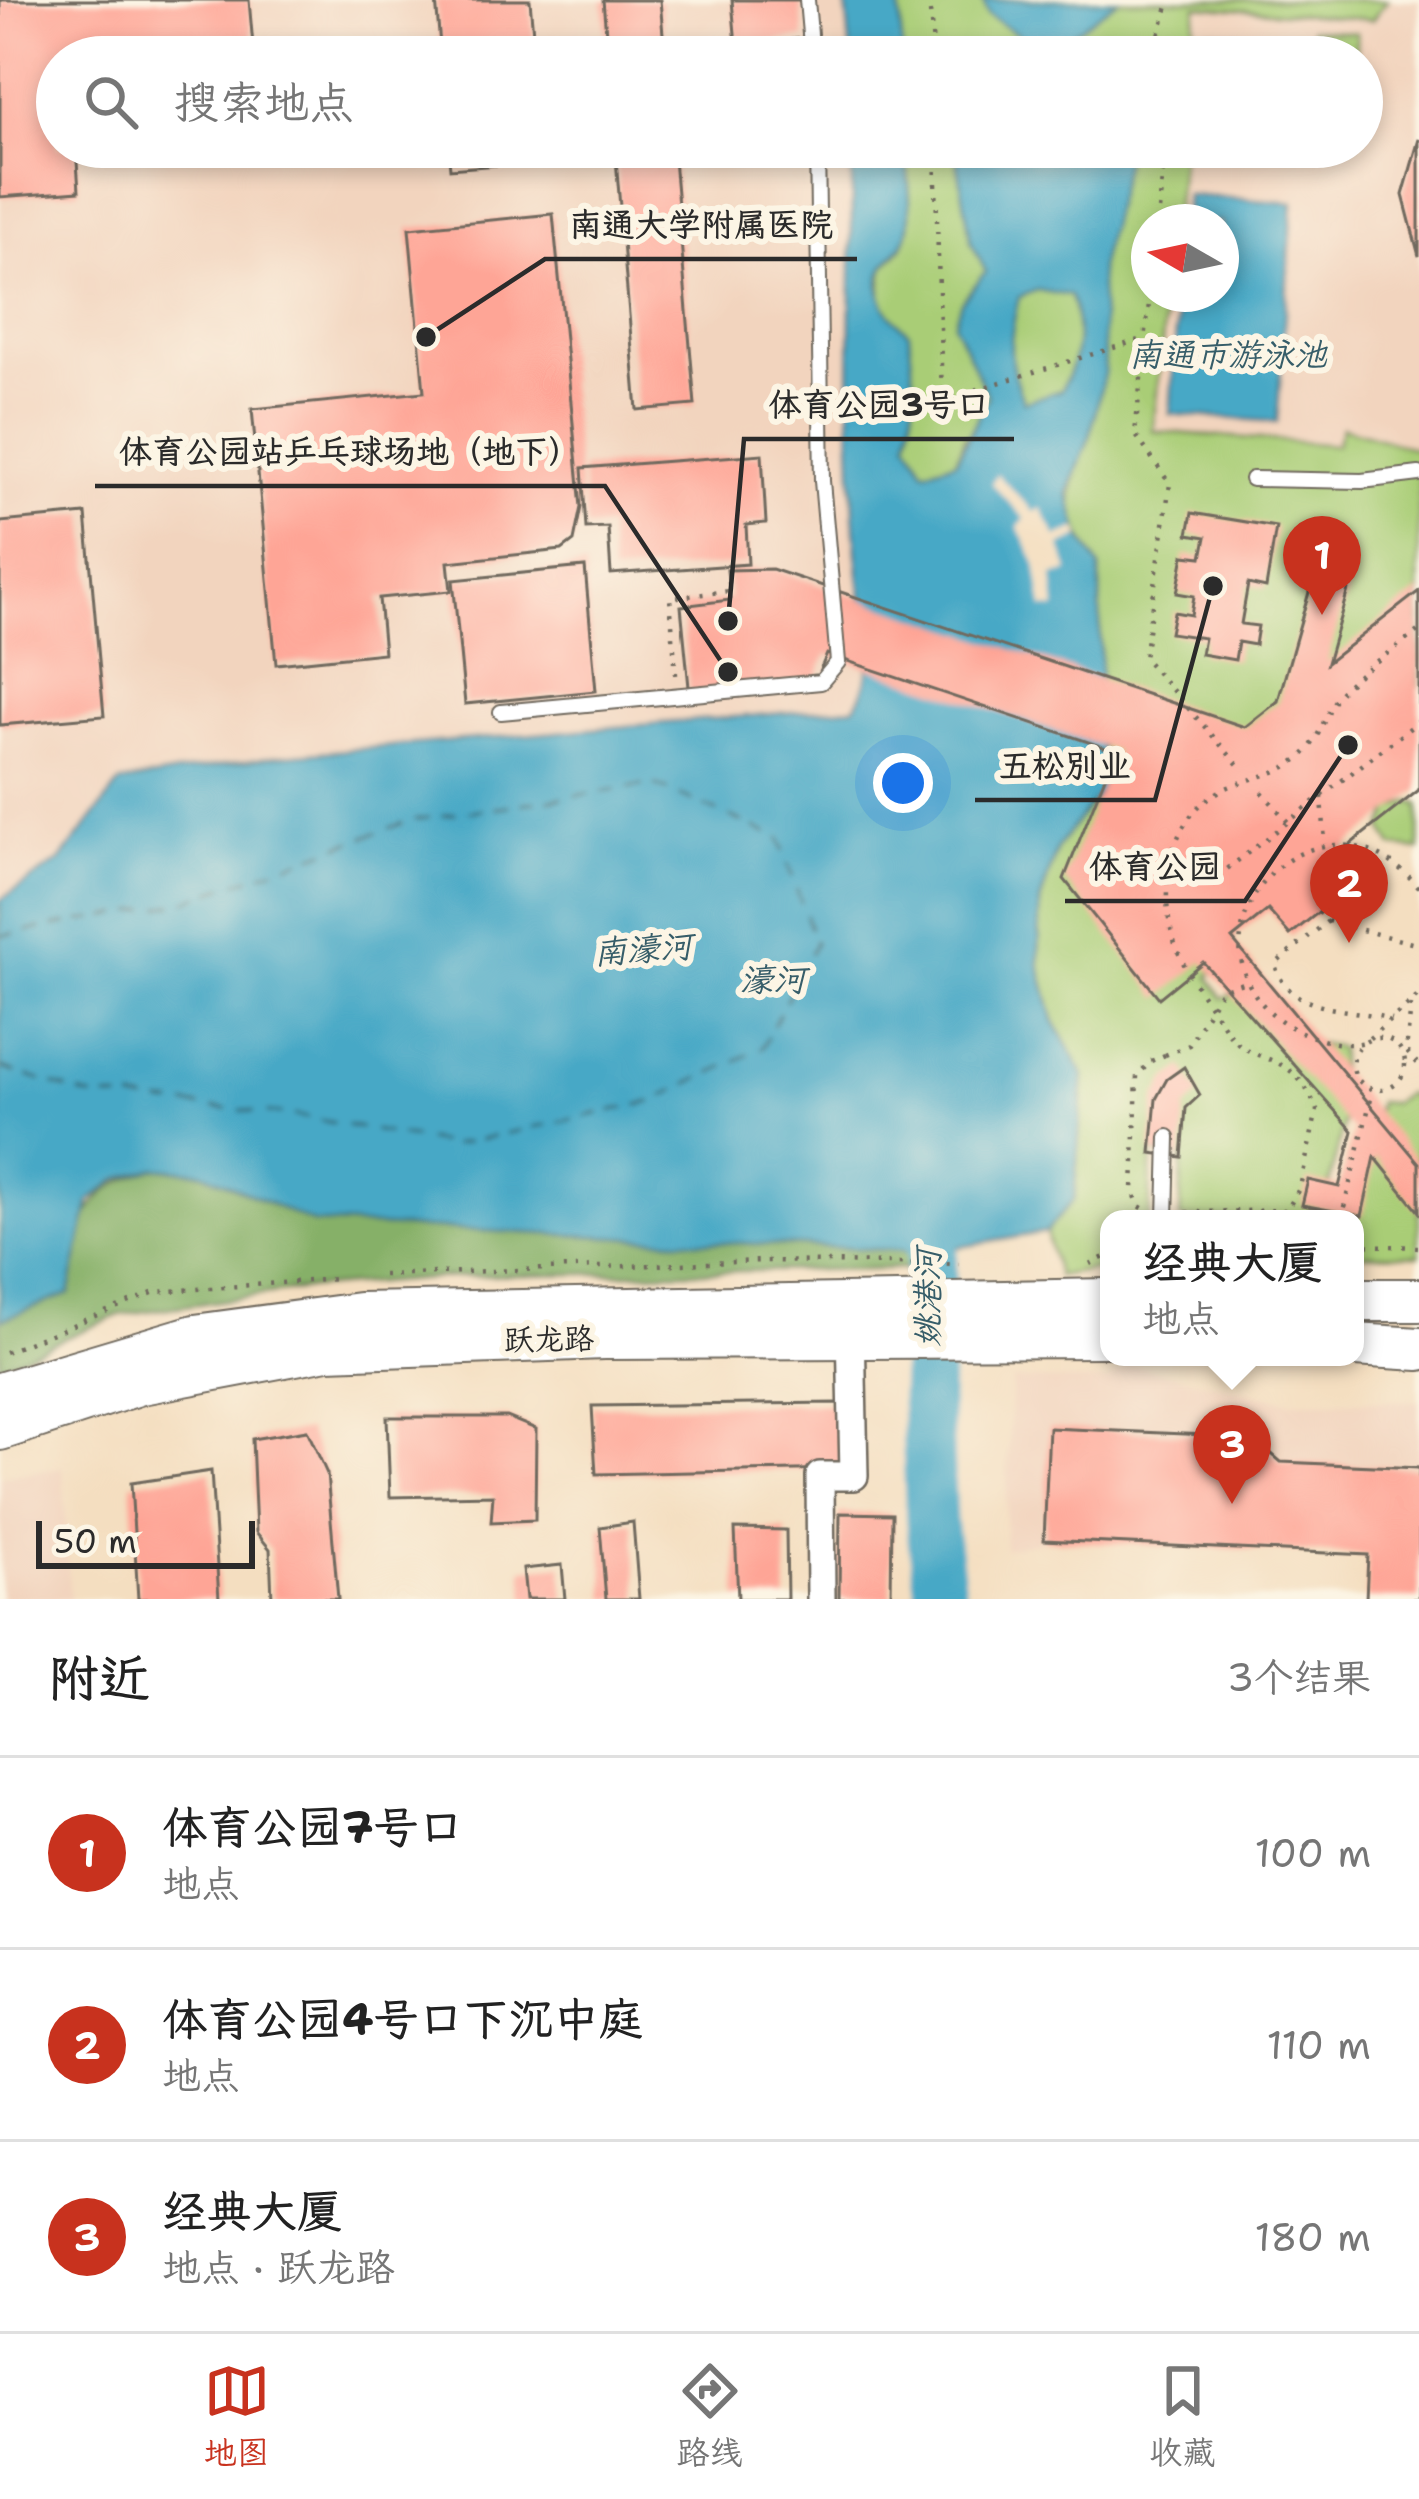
<!DOCTYPE html>
<html lang="zh">
<head>
<meta charset="utf-8">
<style>
	body { margin:0; font-family:"Shantell Sans","LXGW WenKai TC",sans-serif; background:#f6f6f6; color:#222 }
	.compass { position:absolute; left:1131px; top:204px; width:108px; height:108px; border-radius:50%; background:#fff; box-shadow:0 6px 18px #0003; rotate:279deg }
	.scale { position:absolute; left:36px; bottom:30px; width:219px; box-sizing:border-box; padding-left:12px; border:6px solid #2b2b2b; border-top:0; font-size:33px; line-height:42px; white-space:nowrap; color:#2b2b2b; -webkit-text-stroke:9px #fcf5e5; paint-order:stroke }
	.you { position:absolute; left:903px; top:783px; width:42px; height:42px; margin:-30px; border:9px solid #fff; border-radius:50%; background:#1a73e8; box-shadow:0 0 0 18px #1a73e833 }
	.badge { display:grid; place-items:center; width:78px; height:78px; border-radius:50%; background:#c8321e; color:#fff; font-size:39px; font-weight:700 }
	.pin { position:absolute; translate:-50% -99px; filter:drop-shadow(0 3px 6px #0008) }
	.pin::after { content:''; position:absolute; top:63px; width:42px; height:36px; background:inherit; clip-path:polygon(0 0,100% 0,50% 100%) }
	.popup { position:absolute; left:1100px; top:1210px; width:264px; height:156px; box-sizing:border-box; display:grid; place-content:center; border-radius:24px; background:#fff; filter:drop-shadow(0 3px 9px #0005); font-size:39px; white-space:nowrap; color:#767676 }
	.popup b { font-size:45px; color:#222 }
	.popup::after { content:''; position:absolute; left:50%; top:100%; margin-left:-24px; border:24px solid transparent; border-top-color:#fff }
	.list { margin:0; padding:0; list-style:none }
	h2 { display:flex; justify-content:space-between; align-items:center; height:156px; margin:0; padding:0 48px; font-size:51px }
	h2 small { font-size:39px; font-weight:400; color:#767676 }
	.list li { display:grid; grid-template-columns:78px 1fr auto; gap:36px; align-items:center; box-sizing:border-box; height:192px; padding:0 48px; border-top:3px solid #e0e0e0 }
	.list b { display:block; font-size:45px; white-space:nowrap }
	.list p { margin:0; font-size:39px; white-space:nowrap; color:#767676 }
	.list em { font-size:39px; font-style:normal; color:#767676 }
	.icon { flex:none; width:66px; height:66px; fill:none; stroke:currentColor; stroke-width:2; stroke-linecap:round; stroke-linejoin:round }
	.map { position:relative; flex:none; width:1419px; height:1599px; overflow:hidden }
	.search { position:absolute; background:#fff; box-shadow:0 6px 18px #0003; left:36px; right:36px; top:36px; height:132px; display:flex; align-items:center; gap:30px; box-sizing:border-box; padding:0 42px; border-radius:66px; color:#767676; font-size:45px }
	.sheet { height:732px; background:#fff }
	nav { display:flex; justify-content:space-around; align-items:center; box-sizing:border-box; height:168px; border-top:3px solid #e0e0e0; background:#fff; font-size:33px; color:#767676 }
	nav a { display:grid; justify-items:center; gap:6px }
	nav .on { color:#c8321e }
	.map>svg:first-child { display:block }
	.built { fill:#f2d4be }
	.green { fill:#a9cd76; stroke:#6a7c50; stroke-width:3 }
	.forest { fill:#86b067; stroke:#586e49; stroke-width:3 }
	.water { fill:#46a8c6; stroke:#386a78; stroke-width:3; fill-rule:evenodd }
	.pier { fill:#f4dec0 }
	.lines { fill:none; stroke-linecap:round; stroke-linejoin:round }
	.river { stroke:#46a8c6; stroke-width:51 }
	.ferry { stroke:#365d69; stroke-width:3; stroke-dasharray:15 12; stroke-linecap:butt }
	.building { fill:#fea596 }
	.service-casing { stroke:#716a5f; stroke-width:18 }
	.minor-casing { stroke:#716a5f; stroke-width:32 }
	.primary-casing { stroke:#716a5f; stroke-width:46 }
	.path { stroke:#716a5f; stroke-width:4.5; stroke-dasharray:3 9; stroke-linecap:butt }
	.service { stroke:#fff; stroke-width:14 }
	.minor { stroke:#fff; stroke-width:27 }
	.primary { stroke:#fff; stroke-width:42 }
	.path-bridge { stroke:#716a5f; stroke-width:4.5; stroke-dasharray:3 9; stroke-linecap:butt }
	.labels { text-anchor:middle; dominant-baseline:central; stroke-width:12; stroke-linejoin:round; paint-order:stroke }
	.street-label { font-size:30px; fill:#2b2b2b; stroke:#fcf5e5 }
	.water-label { font-size:33px; font-style:italic; fill:#365d69; stroke:#fcf5e5 }
	.leader { fill:none; stroke:#2b2b2b; stroke-width:4.5 }
	.callout-dot { fill:#2b2b2b; stroke:#fcf5e5; stroke-width:4.5 }
	.callout-label { font-size:33px; text-anchor:middle; font-weight:bold; fill:#2b2b2b; stroke:#fcf5e5; stroke-width:12; stroke-linejoin:round; paint-order:stroke }
</style>
</head>
<body>
<div class="map">
<svg width="1419" height="1599" viewBox="0 0 1419 1599">
	<rect width="100%" height="100%" fill="#fcf5e5"/>
	<filter id="ink" filterUnits="userSpaceOnUse"><feTurbulence type="fractalNoise" baseFrequency=".00833" numOctaves="2"/><feDisplacementMap in="SourceGraphic" scale="24" xChannelSelector="R" yChannelSelector="G"/><feConvolveMatrix kernelMatrix="1 2 1 2 8 2 1 2 1" color-interpolation-filters="sRGB"/></filter>
	<filter id="wash" filterUnits="userSpaceOnUse"><feTurbulence type="fractalNoise" baseFrequency=".004" numOctaves="4" result="noise"/><feDisplacementMap in="SourceGraphic" scale="48" xChannelSelector="R" yChannelSelector="G"/><feGaussianBlur stdDeviation="2.7" result="paint"/><feColorMatrix in="noise" values="0 0 0 0 0 0 0 0 0 0 0 0 0 0 0 0 0 1.4 0 .05"/><feComposite in="paint" operator="in"/></filter>
	<g filter="url(#wash)">
		<rect width="100%" height="100%" fill="#f4dec0"/>
		<!-- built -->
		<g class="built">
			<polygon points="0,0 846,0 851,57 57,57 57,147 852,147 854,526 871,662 869,687 853,707 275,756 120,783 60,861 0,900"/>
			<polygon points="1387,0 1419,0 1419,450 1343,428 1337,445 1153,432 1167,294 1221,294 1221,222 1174,222 1182,147 1362,147 1362,57 1191,57 1196,6 1372,20"/>
			<polygon points="1130,1365 1289,1401 1419,1401 1419,1599 1366,1599 1367,1555 1044,1540 1004,1549 1012,1380 1107,1381"/>
			<polygon points="63,1468 70,1599 0,1599 0,1476"/>
		</g>
		<!-- green -->
		<g class="green">
			<polygon points="900,0 1387,0 1372,20 1197,6 1191,57 902,57"/>
			<polygon points="1311,29 1357,33 1355,57 1308,57"/>
			<path d="M906 147H1182L1174 222H1149V294H1167L1153 431 1336 445 1342 427 1419 450V686L1235 932 1229 954 1209 977 1223 998 1235 993 1314 1042 1340 1048 1339 1071 1350 1096 1326 1198 1354 1204 1378 1102 1392 1103 1406 1093 1417 1101 1419 1255 1355 1254V1219H1180L1182 1157 1152 1153 1149 1219H1109V1267L1057 1276 1046 1232 1074 1199 1084 1076 1054 1020 1039 963 1040 902 1057 848 1101 790 1100 568C1062 507 1065 500 1090 436L1061 391 1025 402 964 437 956 461 924 471 908 441 915 395 880 298 884 267 902 248 909 229Z"/>
			<polygon points="1410,802 1419,804 1419,850 1393,847 1383,829 1391,809"/>
		</g>
		<!-- forest -->
		<path class="forest" d="M155 1168 202 1172 313 1223 919 1248 921 1268 467 1276 313 1288 119 1315 0 1366V1320L69 1293C80 1222 81 1191 155 1168Z"/>
		<!-- water -->
		<g class="water">
			<polygon points="846,0 900,0 902,57 851,57"/>
			<polygon points="983,0 1118,0 1064,40 1063,57 1012,57 1020,36 988,15"/>
			<polygon points="1207,31 1277,38 1275,57 1205,57"/>
			<path d="M852 147H906C907 174 914 209 907 235 903 249 892 254 885 266 871 294 888 316 909 332L915 395 908 441 925 471 956 461 988 397 954 324 961 302 986 272 971 242 955 147H1128L1099 269 1105 370 1090 436 1068 493 1081 537 1100 568 1101 790 1057 848 1040 902 1039 963 1054 1020 1084 1075 1074 1199 1046 1232 932 1252 313 1223 202 1172 155 1168 118 1179 90 1201 69 1294 0 1320V900L60 861 120 783 275 756 854 707C883 668 863 619 859 574 844 433 853 288 852 147ZM1037 290 1070 296C1081 331 1079 357 1061 390L1024 402C1006 363 1009 338 1019 297Z"/>
			<polygon points="1186,195 1293,203 1277,422 1170,414 1179,294 1221,294 1221,222 1184,222"/>
			<polygon points="904,1372 965,1599 922,1599"/>
		</g>
		<!-- pier -->
		<polygon class="pier" points="997,474 1034,512 1041,508 1057,537 1078,528 1081,537 1061,546 1069,572 1053,576 1056,609 1043,608 1036,564 1018,526 1025,519 991,483"/>
		<g class="lines">
			<!-- river -->
			<polyline class="river" points="912,1186 932,1252 926,1397 931,1521 941,1599"/>
			<!-- ferry -->
			<polyline class="ferry" points="0,936 176,904 412,820 653,784 779,838 815,943 762,1048 651,1102 453,1145 292,1115 89,1096 0,1067"/>
		</g>
		<g id="blocks">
			<!-- building -->
			<g class="building">
				<polygon points="0,0 249,0 254,57 151,57 150,39 69,49 70,57 57,57 57,147 76,147 79,191 0,197"/>
				<polygon points="436,0 530,0 535,57 441,57"/>
				<polygon points="603,0 660,0 665,57 608,57"/>
				<polygon points="732,0 800,0 804,38 736,45"/>
				<polygon points="1419,139 1419,256 1403,195"/>
				<polygon points="448,147 569,147 570,159 450,169"/>
				<polygon points="615,147 673,147 695,405 637,410"/>
				<polygon points="553,214 581,507 574,541 562,550 448,562 451,591 379,598 384,653 276,664 252,409 424,392 409,228"/>
				<polygon points="762,454 766,523 746,525 748,564 611,574 608,527 586,528 582,468"/>
				<polygon points="1192,513 1276,527 1266,588 1248,584 1241,624 1258,626 1255,645 1238,642 1235,660 1201,654 1204,638 1170,633 1174,612 1191,615 1194,596 1177,593 1184,555 1202,557 1206,537 1188,534"/>
				<polygon points="86,514 104,716 0,725 0,522"/>
				<polygon points="1317,564 1352,576 1327,663 1419,591 1419,790 1319,869 1340,895 1290,935 1268,910 1232,939 1419,1163 1419,1212 1375,1157 1362,1216 1302,1205 1308,1180 1339,1187 1353,1131 1203,962 1159,998 1064,879 1115,751 827,654 813,686 690,697 681,606 730,600 727,570 772,569 1245,727 1278,701"/>
				<polygon points="585,567 596,691 465,704 453,580"/>
				<polygon points="1184,1067 1200,1095 1186,1108 1182,1157 1151,1153 1156,1099 1167,1079"/>
				<polygon points="839,1403 841,1469 596,1474 592,1406"/>
				<polygon points="387,1417 507,1417 536,1429 535,1520 491,1522 493,1495 390,1497"/>
				<polygon points="1049,1428 1252,1437 1281,1462 1419,1468 1419,1599 1366,1599 1368,1555 1044,1540"/>
				<polygon points="307,1430 327,1474 338,1599 272,1599 270,1549 256,1532 252,1439"/>
				<polygon points="211,1471 219,1599 138,1599 131,1483"/>
				<polygon points="840,1513 892,1514 891,1599 839,1599"/>
				<polygon points="633,1522 639,1599 606,1599 600,1527"/>
				<polygon points="735,1529 786,1530 787,1599 738,1599"/>
				<polygon points="562,1565 565,1599 526,1599 523,1569"/>
			</g>
		</g>
	</g>
	<g filter="url(#ink)">
		<use href="#blocks" fill-opacity="0" stroke="#716a5f" stroke-width="3"/>
		<g class="lines">
			<defs>
				<g id="service">
					<polyline points="807,0 812,57"/>
					<polyline points="1252,479 1362,481 1419,474"/>
					<polyline points="501,712 821,682 838,662 822,481 817,147"/>
					<polyline points="1166,1219 1168,1137"/>
				</g>
				<polyline id="minor" points="821,1599 820,1476 854,1476 851,1325"/>
				<g id="primary">
					<polyline points="1355,1300 1419,1300"/>
					<polyline points="1355,1345 1419,1349"/>
					<polyline points="0,1394 195,1336 359,1314 1109,1300"/>
					<polyline points="0,1429 141,1383 327,1348 604,1338 1109,1336"/>
				</g>
			</defs>
			<!-- service casing -->
			<use href="#service" class="service-casing"/>
			<!-- minor casing -->
			<use href="#minor" class="minor-casing"/>
			<!-- primary casing -->
			<use href="#primary" class="primary-casing"/>
			<!-- path -->
			<g class="path">
				<polyline points="929,0 933,46"/>
				<polyline points="933,57 933,46 1150,52"/>
				<polyline points="1152,57 1170,0"/>
				<polyline points="935,147 942,400 1146,338"/>
				<polyline points="1158,222 1165,147"/>
				<polyline points="1150,294 1135,434 1170,484 1144,658 1241,768"/>
				<polyline points="676,675 670,598 729,591"/>
				<polyline points="1262,792 1288,822"/>
				<polyline points="1322,796 1325,844"/>
				<polyline points="1218,876 1419,721"/>
				<path d="M1419 887C1305 760 1161 955 1293 1028 1314 1039 1341 1048 1365 1042L1419 995"/>
				<polyline points="1319,912 1328,921 1419,945"/>
				<path d="M1328 921 1275 964C1288 1015 1349 1007 1391 1019"/>
				<polyline points="1411,1005 1406,1051 1419,1065"/>
				<circle cx="1379" cy="1064" r="26"/>
				<polyline points="1165,1055 1189,1045 1221,990 1249,981"/>
				<polyline points="1341,1219 1373,1091"/>
				<polyline points="1355,1245 1419,1247"/>
				<polyline points="1090,1264 1109,1255"/>
				<polyline points="383,1275 762,1261 959,1264"/>
				<polyline points="5,1352 155,1292 336,1279"/>
			</g>
			<!-- service -->
			<use href="#service" class="service"/>
			<!-- minor -->
			<use href="#minor" class="minor"/>
			<!-- primary -->
			<use href="#primary" class="primary"/>
			<!-- path-bridge -->
			<path class="path-bridge" d="M1165 1055 1151 1061 1137 1076 1133 1190 1139 1206 1152 1213 1287 1210 1300 1187 1317 1110C1289 1042 1253 1072 1225 1028 1209 1003 1188 977 1177 949 1158 901 1164 830 1210 797 1239 777 1275 779 1302 756 1321 739 1324 713 1340 693 1360 669 1394 651 1419 630"/>
		</g>
	</g>
	<g class="labels">
		<!-- street labels -->
		<g class="street-label">
			<text transform="translate(549 1339) rotate(-1)">跃龙路</text>
		</g>
		<!-- water labels -->
		<g class="water-label">
			<text x="1228" y="354">南通市游泳池</text>
			<text transform="translate(643 949) rotate(-4)">南濠河</text>
			<text x="773" y="979">濠河</text>
			<text transform="translate(927 1298) rotate(-90)">姚港河</text>
		</g>
	</g>
	<!-- callouts -->
	<path class="leader" d="M426 337L545 259H857M728 621L744 439H1014M728 672L605 486H95M1213 586L1155 800H975M1348 745L1245 901H1065"/>
	<g class="callout-dot">
		<circle cx="426" cy="337" r="12"/>
		<circle cx="728" cy="621" r="12"/>
		<circle cx="728" cy="672" r="12"/>
		<circle cx="1213" cy="586" r="12"/>
		<circle cx="1348" cy="745" r="12"/>
	</g>
	<g class="callout-label">
		<text x="701" y="236">南通大学附属医院</text>
		<text x="879" y="416">体育公园3号口</text>
		<text x="350" y="463">体育公园站乒乓球场地（地下）</text>
		<text x="1065" y="777">五松别业</text>
		<text x="1155" y="878">体育公园</text>
	</g>
</svg>
<svg class="compass" viewBox="-18 -18 36 36"><path d="M0-13l5 13h-10z" fill="#e53935"/><path d="M0 13l5-13h-10z" fill="#767676"/></svg>
<div class="scale">50 m</div>
<div class="you"></div>
<div class="pin badge" style="left:1322px;top:615px">1</div>
<div class="pin badge" style="left:1349px;top:943px">2</div>
<div class="pin badge" style="left:1232px;top:1504px">3</div>
<div class="popup"><b>经典大厦</b>地点</div>
<div class="search"><svg class="icon" aria-label="search" viewBox="0 0 24 24"><circle cx="10" cy="10" r="6"/><path d="M15 15l6 6"/></svg>搜索地点</div>
</div>
<section class="sheet">
<h2>附近<small>3个结果</small></h2>
<ul class="list">
<li><span class="badge">1</span><div><b>体育公园7号口</b><p>地点</p></div><em>100 m</em></li>
<li><span class="badge">2</span><div><b>体育公园4号口下沉中庭</b><p>地点</p></div><em>110 m</em></li>
<li><span class="badge">3</span><div><b>经典大厦</b><p>地点 · 跃龙路</p></div><em>180 m</em></li>
</ul>
</section>
<nav>
<a class="on"><svg class="icon" aria-label="map" viewBox="0 0 24 24"><path d="M3 6l6-2 6 2 6-2v14l-6 2-6-2-6 2zM9 4v14M15 6v14"/></svg>地图</a>
<a><svg class="icon" aria-label="directions" viewBox="0 0 24 24"><path d="M12 3l9 9-9 9-9-9zM9 14v-3h6M13 9l2 2-2 2"/></svg>路线</a>
<a><svg class="icon" aria-label="saved" viewBox="0 0 24 24"><path d="M7 4h10v16l-5-4-5 4z"/></svg>收藏</a>
</nav>
</body>
</html>
